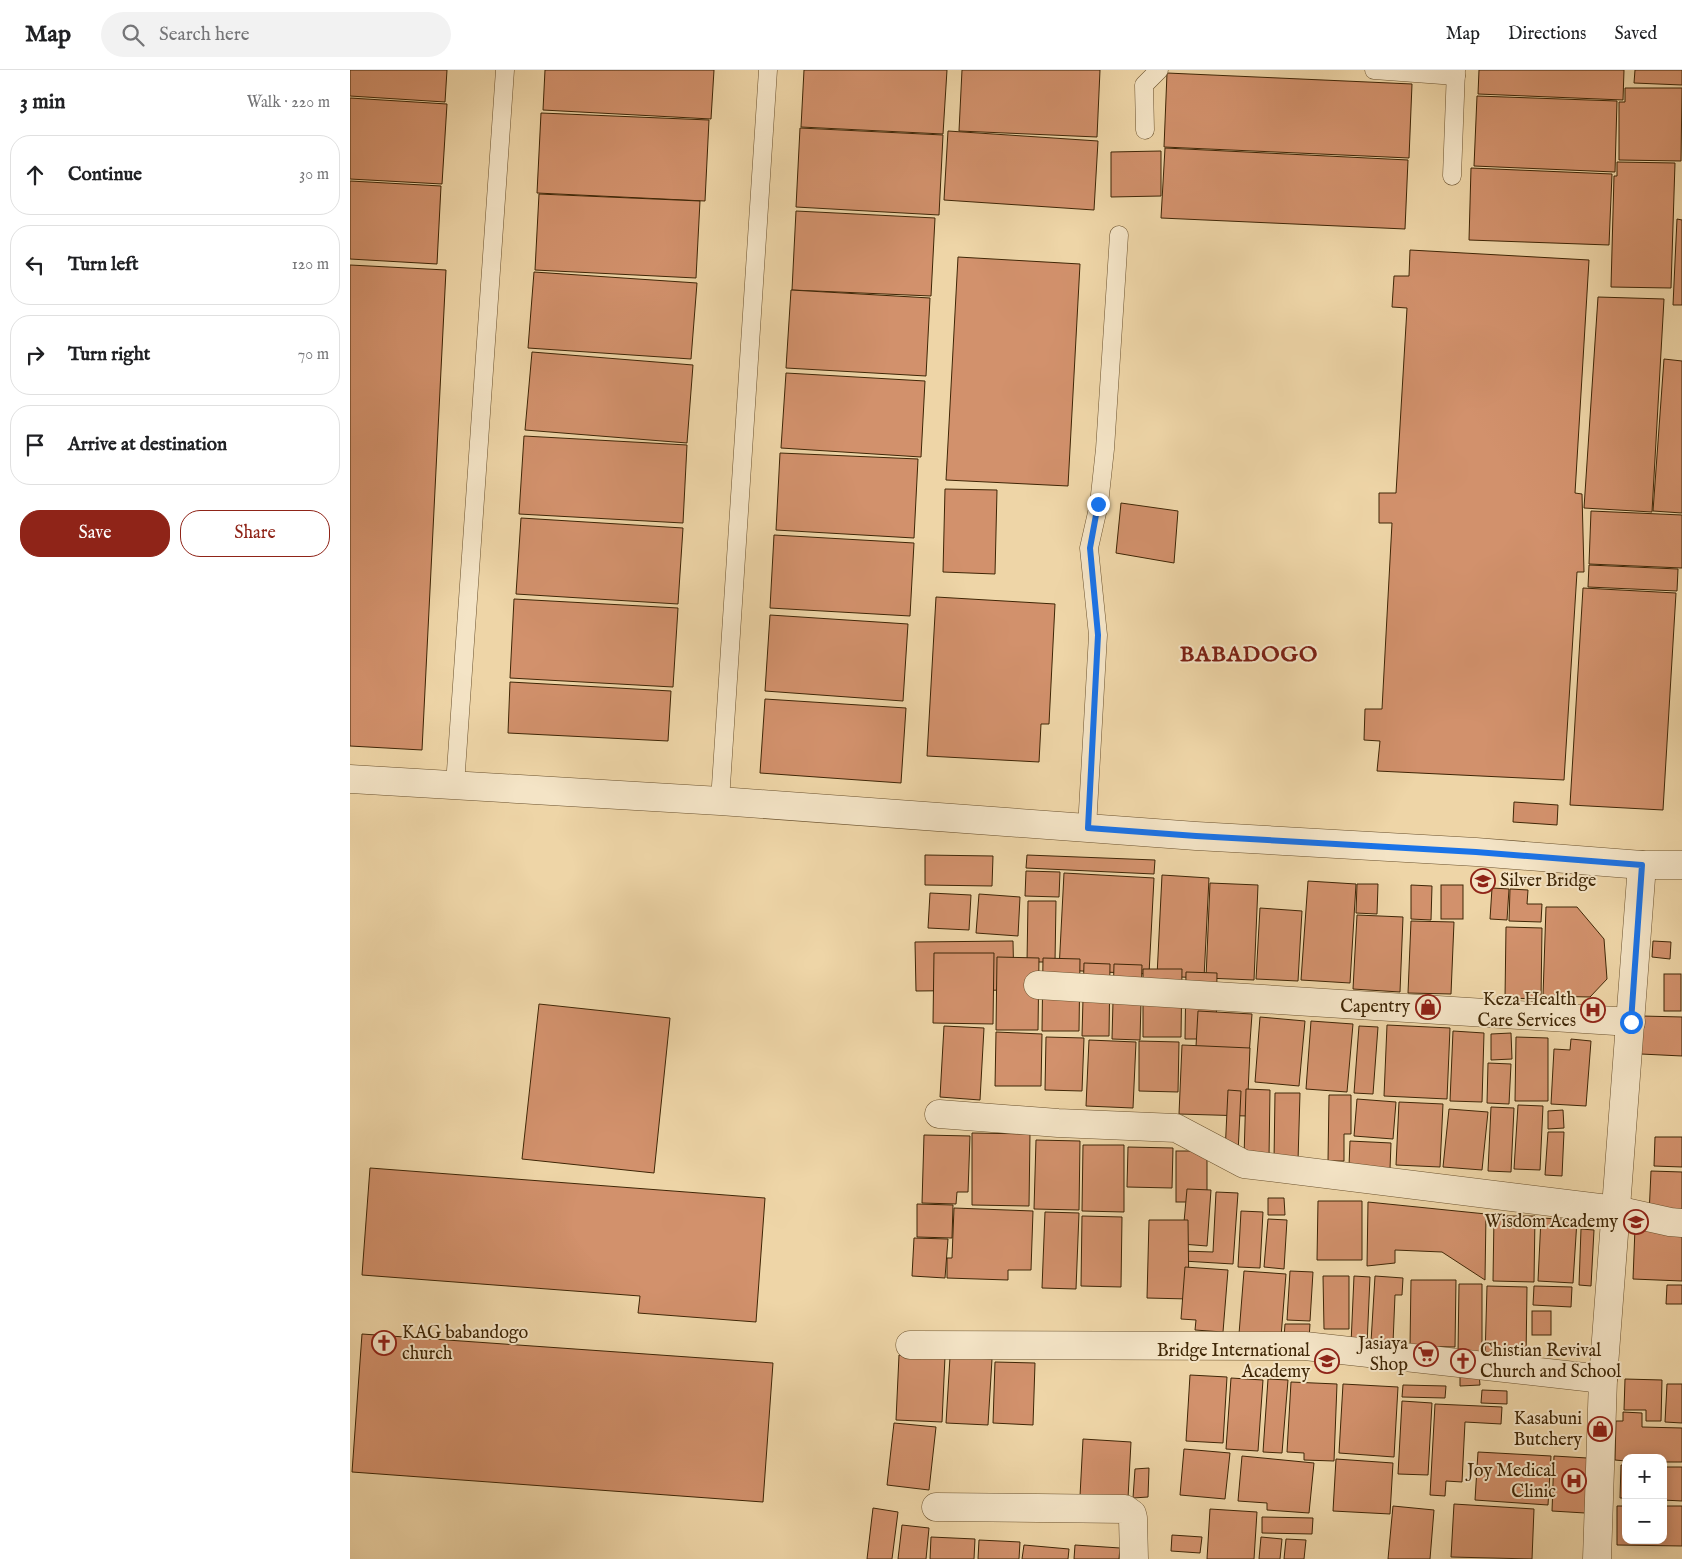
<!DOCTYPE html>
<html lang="en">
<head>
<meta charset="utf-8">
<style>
	body { margin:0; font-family:"IM FELL English",serif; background:#f2f2f2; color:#202124 }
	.controls { position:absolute; right:15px; bottom:15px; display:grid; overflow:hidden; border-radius:10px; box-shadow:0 2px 12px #0003 }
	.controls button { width:45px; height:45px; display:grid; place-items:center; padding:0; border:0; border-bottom:1px solid #e0e0e0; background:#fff; color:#202124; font:25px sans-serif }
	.stop { position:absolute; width:15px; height:15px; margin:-11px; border:4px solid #1a73e8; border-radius:50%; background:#fff }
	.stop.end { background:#1a73e8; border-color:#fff; box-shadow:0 1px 5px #0008 }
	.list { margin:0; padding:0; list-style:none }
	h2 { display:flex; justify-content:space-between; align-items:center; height:65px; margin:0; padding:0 20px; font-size:21px }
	h2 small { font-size:16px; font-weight:400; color:#757577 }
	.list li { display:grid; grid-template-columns:32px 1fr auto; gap:15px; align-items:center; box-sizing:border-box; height:80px; margin:0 10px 10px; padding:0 10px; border:1px solid #e0e0e0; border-radius:20px }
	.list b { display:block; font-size:19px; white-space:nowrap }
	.list em { font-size:16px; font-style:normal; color:#757577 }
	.actions { display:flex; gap:10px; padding:15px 20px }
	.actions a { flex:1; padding:11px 0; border:1px solid #8f2418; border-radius:20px; text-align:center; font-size:18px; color:#8f2418 }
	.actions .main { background:#8f2418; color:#fff }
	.icon { flex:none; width:28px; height:28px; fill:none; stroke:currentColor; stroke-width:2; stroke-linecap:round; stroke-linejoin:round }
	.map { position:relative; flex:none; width:1332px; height:1489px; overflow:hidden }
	header { display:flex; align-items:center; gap:30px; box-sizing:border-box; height:70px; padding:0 25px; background:#fff; border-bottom:1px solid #e0e0e0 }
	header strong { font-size:24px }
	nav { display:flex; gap:28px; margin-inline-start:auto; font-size:18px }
	.search { width:350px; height:45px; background:#f2f2f2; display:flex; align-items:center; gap:12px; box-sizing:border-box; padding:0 18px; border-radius:28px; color:#757577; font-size:19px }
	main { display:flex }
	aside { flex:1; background:#fff }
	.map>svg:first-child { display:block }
	.building { fill:#d2916c; stroke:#3f2606 }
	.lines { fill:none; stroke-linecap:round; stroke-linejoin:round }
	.lane-casing { stroke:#6b522e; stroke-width:19 }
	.street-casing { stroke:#6b522e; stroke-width:29 }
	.lane { stroke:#f4e4c6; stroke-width:18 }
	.street { stroke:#f4e4c6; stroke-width:28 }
	.route { stroke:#1a73e8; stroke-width:6 }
	.labels { text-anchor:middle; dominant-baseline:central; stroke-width:4; stroke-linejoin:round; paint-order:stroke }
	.poi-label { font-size:18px; fill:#3f2606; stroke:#f4e4c6; text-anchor:end }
	.district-label { font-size:22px; font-weight:bold; letter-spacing:1px; fill:#7a1f14; stroke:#f4e4c6 }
</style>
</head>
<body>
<header>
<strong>Map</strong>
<div class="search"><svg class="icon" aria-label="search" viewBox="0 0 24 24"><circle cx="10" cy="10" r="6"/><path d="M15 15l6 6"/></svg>Search here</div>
<nav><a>Map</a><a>Directions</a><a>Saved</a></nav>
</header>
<main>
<aside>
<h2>3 min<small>Walk · 220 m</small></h2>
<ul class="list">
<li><svg class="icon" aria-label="ahead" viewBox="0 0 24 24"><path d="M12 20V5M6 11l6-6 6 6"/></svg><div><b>Continue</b></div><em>30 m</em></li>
<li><svg class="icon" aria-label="left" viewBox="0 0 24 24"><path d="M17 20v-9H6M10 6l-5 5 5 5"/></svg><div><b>Turn left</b></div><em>120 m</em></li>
<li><svg class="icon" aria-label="right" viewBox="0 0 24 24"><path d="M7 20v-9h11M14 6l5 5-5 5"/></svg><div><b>Turn right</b></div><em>70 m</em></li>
<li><svg class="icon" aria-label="arrive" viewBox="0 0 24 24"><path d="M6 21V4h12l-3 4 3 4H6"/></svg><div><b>Arrive at destination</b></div></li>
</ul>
<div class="actions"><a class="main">Save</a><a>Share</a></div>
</aside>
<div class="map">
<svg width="1332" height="1489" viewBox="0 0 1332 1489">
	<rect width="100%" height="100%" fill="#eed5a7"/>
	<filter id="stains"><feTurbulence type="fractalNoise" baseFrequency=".004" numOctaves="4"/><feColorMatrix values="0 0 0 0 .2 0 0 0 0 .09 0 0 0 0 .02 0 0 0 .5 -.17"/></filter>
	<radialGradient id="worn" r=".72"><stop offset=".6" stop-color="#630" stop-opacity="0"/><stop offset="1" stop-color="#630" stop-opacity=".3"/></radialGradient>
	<!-- building -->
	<g class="building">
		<polygon points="0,0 97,0 95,32 0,26"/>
		<polygon points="195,0 364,0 361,49 193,40"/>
		<polygon points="454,0 597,0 593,64 451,57"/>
		<polygon points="612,0 750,0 747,67 609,61"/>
		<polygon points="1129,0 1274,0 1273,30 1128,24"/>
		<polygon points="1285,0 1332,0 1332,15 1284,13"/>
		<polygon points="817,3 1062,14 1059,88 814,77"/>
		<polygon points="1275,18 1332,18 1331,91 1269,90 1269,32 1275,32"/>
		<polygon points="1127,26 1267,31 1265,102 1124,96"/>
		<polygon points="0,28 97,34 92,114 0,109"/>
		<polygon points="191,43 359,50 355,131 187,123"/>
		<polygon points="450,58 593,65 589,145 446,137"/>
		<polygon points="598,61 748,71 744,140 594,130"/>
		<polygon points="815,78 1058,90 1055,159 811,148"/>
		<polygon points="811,81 811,126 761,127 761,82"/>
		<polygon points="1267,92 1325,93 1321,218 1261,217 1264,106 1267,106"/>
		<polygon points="1121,98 1262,104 1259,175 1119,170"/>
		<polygon points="0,111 91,116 87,194 0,189"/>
		<polygon points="189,124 350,131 346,208 185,200"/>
		<polygon points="446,141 585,148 581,226 442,220"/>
		<polygon points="1327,149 1332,150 1332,235 1323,235"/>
		<polygon points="1060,180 1239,190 1225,423 1232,424 1234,502 1227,502 1214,710 1027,701 1030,671 1014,670 1015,639 1032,639 1042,453 1029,453 1029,423 1046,423 1057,238 1042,237 1044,206 1059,206"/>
		<polygon points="608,187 730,194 718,416 596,410"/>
		<polygon points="0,195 96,200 72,680 0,676"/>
		<polygon points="184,202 347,213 341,289 178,278"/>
		<polygon points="441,220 580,228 576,306 436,298"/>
		<polygon points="1248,227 1314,229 1302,442 1234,438"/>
		<polygon points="182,282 343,295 337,373 175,360"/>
		<polygon points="1314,289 1332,291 1332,443 1303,441"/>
		<polygon points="436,303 575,311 571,387 431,378"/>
		<polygon points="174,366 337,375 333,453 169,444"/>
		<polygon points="430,383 568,389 564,468 426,460"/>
		<polygon points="595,419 647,420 645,504 593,502"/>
		<polygon points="771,433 828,441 824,493 766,483"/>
		<polygon points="1241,441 1332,445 1332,498 1239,494"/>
		<polygon points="171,448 333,458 328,534 166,524"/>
		<polygon points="424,465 564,473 560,546 420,538"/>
		<polygon points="1239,495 1328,499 1327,521 1238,517"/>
		<polygon points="1233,518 1326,523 1313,740 1220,735"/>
		<polygon points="586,527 705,534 699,654 691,654 689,692 577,686"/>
		<polygon points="164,529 328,538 323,617 160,608"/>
		<polygon points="420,545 558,554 553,631 415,621"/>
		<polygon points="160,612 321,621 318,671 158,663"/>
		<polygon points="415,629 556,638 551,713 410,703"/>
		<polygon points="1164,732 1208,735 1207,755 1163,752"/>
		<polygon points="575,785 643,786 642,816 575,815"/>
		<polygon points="677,785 805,790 804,804 676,798"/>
		<polygon points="676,801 710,802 709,827 675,826"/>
		<polygon points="714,803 804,808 799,904 709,900"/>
		<polygon points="812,805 859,808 854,908 807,906"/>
		<polygon points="958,811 1006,814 1000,913 951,910"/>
		<polygon points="860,813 908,815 904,910 856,908"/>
		<polygon points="1007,814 1028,814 1027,844 1006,843"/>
		<polygon points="1061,815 1082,816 1081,850 1061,849"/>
		<rect x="1091" y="815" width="22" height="34"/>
		<polygon points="1142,818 1159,819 1157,850 1140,849"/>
		<polygon points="1160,819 1178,820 1177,834 1192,834 1191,852 1159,851"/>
		<polygon points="580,823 621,825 619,860 578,858"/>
		<polygon points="629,824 670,827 668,866 626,863"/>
		<polygon points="678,831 706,831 705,892 677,892"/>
		<polygon points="1196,837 1227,837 1254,869 1257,909 1240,927 1193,926"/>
		<polygon points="910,838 952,841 948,911 906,909"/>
		<polygon points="1007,845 1053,847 1050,922 1003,919"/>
		<polygon points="1061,851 1104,852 1101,924 1058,923"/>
		<polygon points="1156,857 1192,858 1191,929 1155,928"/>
		<polygon points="663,871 664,920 566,921 565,872"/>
		<polygon points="1303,871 1321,872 1320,889 1302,887"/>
		<polygon points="584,883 644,883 643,954 583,953"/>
		<polygon points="647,887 689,888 688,960 646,960"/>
		<polygon points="693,888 730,889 729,961 692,961"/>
		<polygon points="734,893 760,894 759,966 732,966"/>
		<polygon points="764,894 792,895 790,970 762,969"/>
		<polygon points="793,899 832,899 831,967 793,967"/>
		<polygon points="836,902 867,903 866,969 835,969"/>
		<rect x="1314" y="904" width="17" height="37"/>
		<polygon points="189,934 320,948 304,1103 172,1089"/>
		<polygon points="848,941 902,944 897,1015 844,1012"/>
		<polygon points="1292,946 1332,947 1332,986 1291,984"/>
		<polygon points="910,947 955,951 949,1016 905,1012"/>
		<polygon points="961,951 1003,954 997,1022 956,1019"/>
		<polygon points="1037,955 1100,958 1097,1029 1034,1026"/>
		<polygon points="594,956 634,958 630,1030 590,1027"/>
		<polygon points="1009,956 1028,957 1023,1024 1004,1023"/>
		<polygon points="1103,961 1134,963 1132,1032 1100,1031"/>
		<polygon points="646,962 692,964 691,1016 645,1016"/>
		<polygon points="1161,963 1162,989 1141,990 1141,964"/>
		<polygon points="696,967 734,968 732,1021 695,1020"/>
		<polygon points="1166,967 1198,968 1198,1031 1165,1031"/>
		<polygon points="1221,969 1241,971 1236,1036 1201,1034 1204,979 1220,980"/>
		<polygon points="739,970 786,972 783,1038 736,1036"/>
		<polygon points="789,971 829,972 828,1022 789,1021"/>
		<polygon points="832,975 900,978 897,1046 829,1044"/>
		<polygon points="1138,993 1161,994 1159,1034 1137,1033"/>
		<polygon points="896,1019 920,1020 919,1087 894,1087"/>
		<polygon points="878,1020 891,1021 888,1083 875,1083"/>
		<polygon points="925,1023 950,1023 948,1091 924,1090"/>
		<polygon points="979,1025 1001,1025 1001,1064 994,1064 994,1091 978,1091"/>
		<polygon points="1007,1029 1046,1032 1043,1069 1004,1066"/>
		<polygon points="1049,1032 1093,1034 1090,1097 1046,1095"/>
		<polygon points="1168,1035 1193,1036 1190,1100 1164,1099"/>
		<polygon points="1141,1037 1164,1038 1161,1102 1138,1101"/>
		<polygon points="1099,1039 1138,1042 1132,1100 1093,1097"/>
		<polygon points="1213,1040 1214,1058 1198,1059 1198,1041"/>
		<polygon points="1198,1062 1214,1062 1212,1106 1195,1105"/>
		<polygon points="622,1063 680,1064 679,1136 622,1135"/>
		<polygon points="574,1065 620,1066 618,1122 607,1122 606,1134 572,1133"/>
		<polygon points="1305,1067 1332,1067 1332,1097 1304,1096"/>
		<polygon points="686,1070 730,1071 729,1140 684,1139"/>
		<polygon points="1000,1071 1041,1073 1040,1099 999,1096"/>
		<polygon points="733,1075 774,1075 774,1142 732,1141"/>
		<polygon points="778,1077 823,1078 822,1118 777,1117"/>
		<rect x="826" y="1081" width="31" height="51"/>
		<polygon points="20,1098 415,1128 406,1252 288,1243 290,1226 12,1205"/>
		<polygon points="1301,1101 1332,1102 1332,1145 1299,1145"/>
		<polygon points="837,1119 861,1120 857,1176 832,1174"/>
		<polygon points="866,1122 888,1123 883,1194 833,1191 833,1181 863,1182"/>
		<polygon points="918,1128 934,1128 935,1145 918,1145"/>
		<polygon points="968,1131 1012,1131 1012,1190 967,1190"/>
		<polygon points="1018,1132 1136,1144 1135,1210 1092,1182 1045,1180 1045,1193 1017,1196"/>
		<polygon points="567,1134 603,1135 602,1168 567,1167"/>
		<polygon points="604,1138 683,1141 681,1200 658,1200 658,1210 597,1208 597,1188 602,1188"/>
		<polygon points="891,1141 913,1142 910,1198 888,1197"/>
		<polygon points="695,1142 729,1143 726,1219 692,1218"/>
		<polygon points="732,1146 772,1147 771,1217 731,1216"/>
		<polygon points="1144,1146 1185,1146 1184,1212 1143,1211"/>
		<polygon points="1191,1148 1227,1150 1223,1213 1188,1211"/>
		<polygon points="918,1149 937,1150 934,1199 914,1197"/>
		<polygon points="799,1150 838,1150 839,1229 797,1228"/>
		<polygon points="1285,1158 1332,1160 1332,1211 1283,1209"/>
		<polygon points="1231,1159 1244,1160 1241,1216 1229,1215"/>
		<polygon points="564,1168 598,1169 595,1208 562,1206"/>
		<polygon points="835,1197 878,1200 873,1262 845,1260 846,1250 831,1249"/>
		<polygon points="894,1201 936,1204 931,1267 889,1264"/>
		<polygon points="940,1201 963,1202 960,1251 937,1250"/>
		<polygon points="973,1206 999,1206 999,1259 974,1259"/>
		<polygon points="1004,1206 1020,1207 1017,1275 1001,1274"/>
		<polygon points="1025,1206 1053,1208 1052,1225 1045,1225 1043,1273 1021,1272"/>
		<polygon points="1061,1210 1106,1210 1105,1277 1060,1276"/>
		<polygon points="1109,1214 1132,1214 1132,1283 1108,1283"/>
		<polygon points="1317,1215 1332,1215 1332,1234 1316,1234"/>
		<polygon points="1137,1216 1177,1217 1176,1289 1135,1288"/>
		<polygon points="1184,1216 1222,1217 1221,1237 1183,1235"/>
		<rect x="1182" y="1241" width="19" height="24"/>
		<polygon points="935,1254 960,1254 959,1269 934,1268"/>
		<polygon points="12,1264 423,1293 413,1432 2,1402"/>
		<polygon points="549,1285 595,1287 592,1352 546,1350"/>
		<polygon points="600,1287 642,1289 638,1355 596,1353"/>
		<polygon points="645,1292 685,1293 683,1355 643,1353"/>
		<polygon points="1110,1304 1129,1304 1130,1315 1110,1316"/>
		<polygon points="840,1305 877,1307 873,1373 836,1371"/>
		<polygon points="881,1308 913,1310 908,1381 876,1379"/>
		<polygon points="918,1309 938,1310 932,1383 913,1382"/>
		<polygon points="1275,1309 1312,1310 1311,1351 1296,1351 1296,1340 1274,1340"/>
		<polygon points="941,1312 987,1314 984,1391 954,1390 954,1383 937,1382"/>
		<polygon points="993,1314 1048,1317 1044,1387 989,1383"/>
		<polygon points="1317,1314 1332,1314 1332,1353 1315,1352"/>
		<polygon points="1053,1315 1096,1316 1095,1328 1052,1327"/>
		<polygon points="1132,1320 1157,1321 1157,1334 1131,1333"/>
		<polygon points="1052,1331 1082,1333 1078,1405 1048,1404"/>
		<polygon points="1085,1334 1152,1337 1151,1354 1115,1352 1112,1412 1096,1411 1095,1426 1080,1425"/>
		<polygon points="1273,1342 1292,1343 1292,1357 1332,1358 1332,1392 1313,1392 1313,1388 1276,1388 1276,1391 1265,1390 1266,1351 1273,1351"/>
		<polygon points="544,1353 586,1357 579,1420 537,1415"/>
		<polygon points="733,1369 781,1372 778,1428 730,1426"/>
		<polygon points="834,1379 880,1383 875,1429 830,1425"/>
		<polygon points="1128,1382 1201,1386 1198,1435 1125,1430"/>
		<polygon points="892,1386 964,1393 959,1443 917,1440 917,1433 888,1431"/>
		<polygon points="1204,1386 1237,1388 1235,1443 1202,1441"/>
		<polygon points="986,1389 1043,1393 1040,1444 983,1441"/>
		<polygon points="1271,1395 1276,1395 1276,1428 1270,1428"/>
		<polygon points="1313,1397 1332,1397 1332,1431 1313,1430"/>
		<polygon points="799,1398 798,1427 783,1428 785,1399"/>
		<polygon points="1104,1434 1184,1439 1182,1489 1101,1487"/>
		<polygon points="1043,1436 1084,1440 1080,1489 1038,1489"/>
		<polygon points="1267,1436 1276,1436 1276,1470 1313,1470 1313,1436 1332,1436 1332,1476 1267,1475"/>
		<polygon points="523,1438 548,1442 542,1489 517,1489"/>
		<polygon points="860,1439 907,1442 904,1489 857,1489"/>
		<polygon points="912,1447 963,1448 962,1464 912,1463"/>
		<polygon points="552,1455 579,1458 576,1489 548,1489"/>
		<polygon points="822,1465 852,1467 850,1483 821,1481"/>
		<polygon points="581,1467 625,1469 624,1489 580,1489"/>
		<polygon points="911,1467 932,1469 930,1489 909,1489"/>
		<polygon points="936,1469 956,1470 954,1489 934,1489"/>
		<polygon points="629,1470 670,1472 669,1489 628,1489"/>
		<polygon points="674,1475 719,1479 718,1489 672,1489"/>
		<polygon points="725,1475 770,1478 769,1489 724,1489"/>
	</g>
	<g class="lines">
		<defs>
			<g id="lane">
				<polyline points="1024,0 1106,6"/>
				<polyline points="795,60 794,15 809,0"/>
				<polyline points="1102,106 1106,0"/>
				<polyline points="105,715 155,0"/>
				<polyline points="370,731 418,0"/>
				<polyline points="737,758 748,565 739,478 749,434 755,379 769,165"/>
			</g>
			<g id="street">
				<polyline points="0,709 370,731 846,766 1126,782 1292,795 1332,795"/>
				<polyline points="688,915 1281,952"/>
				<polyline points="589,1044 708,1053 826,1058 894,1094 1266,1140 1320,1152 1332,1153"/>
				<polyline points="560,1275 955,1276 1253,1309"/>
				<polyline points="586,1437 775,1439 782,1444 783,1448 784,1489"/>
				<polyline points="1247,1489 1253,1309 1292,795"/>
			</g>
		</defs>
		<!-- lane casing -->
		<use href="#lane" class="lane-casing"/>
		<!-- street casing -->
		<use href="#street" class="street-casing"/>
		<!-- lane -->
		<use href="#lane" class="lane"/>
		<!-- street -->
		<use href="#street" class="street"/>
	</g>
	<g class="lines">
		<!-- route -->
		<polyline class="route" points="748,434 740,478 748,565 738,758 846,766 1126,782 1292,795 1281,952"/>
	</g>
	<!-- icons -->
	<defs>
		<symbol id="university-ring" viewBox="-11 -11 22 22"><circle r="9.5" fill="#f4e4c6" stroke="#8f2418" stroke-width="1.5"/><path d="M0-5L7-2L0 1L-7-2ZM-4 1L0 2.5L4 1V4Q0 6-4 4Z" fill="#8f2418"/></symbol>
		<symbol id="shop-ring" viewBox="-11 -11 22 22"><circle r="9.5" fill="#f4e4c6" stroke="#8f2418" stroke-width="1.5"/><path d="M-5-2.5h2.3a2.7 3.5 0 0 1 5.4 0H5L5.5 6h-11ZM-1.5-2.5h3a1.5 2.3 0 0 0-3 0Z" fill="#8f2418"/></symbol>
		<symbol id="hospital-ring" viewBox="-11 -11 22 22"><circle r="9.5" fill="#f4e4c6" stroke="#8f2418" stroke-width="1.5"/><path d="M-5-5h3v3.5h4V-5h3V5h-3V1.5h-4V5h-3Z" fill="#8f2418"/></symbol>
		<symbol id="school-ring" viewBox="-11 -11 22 22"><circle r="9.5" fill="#f4e4c6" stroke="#8f2418" stroke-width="1.5"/><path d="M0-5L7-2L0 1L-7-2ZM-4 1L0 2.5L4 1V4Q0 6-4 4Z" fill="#8f2418"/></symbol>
		<symbol id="church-ring" viewBox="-11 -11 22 22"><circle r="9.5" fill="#f4e4c6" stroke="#8f2418" stroke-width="1.5"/><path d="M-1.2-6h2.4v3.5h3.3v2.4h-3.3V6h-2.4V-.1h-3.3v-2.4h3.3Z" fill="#8f2418"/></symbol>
		<symbol id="supermarket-ring" viewBox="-11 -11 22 22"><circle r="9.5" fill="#f4e4c6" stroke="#8f2418" stroke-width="1.5"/><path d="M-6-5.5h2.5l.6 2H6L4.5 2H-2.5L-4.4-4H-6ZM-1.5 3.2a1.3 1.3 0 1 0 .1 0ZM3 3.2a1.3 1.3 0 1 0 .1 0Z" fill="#8f2418"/></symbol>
	</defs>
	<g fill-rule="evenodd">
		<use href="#university-ring" x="1119" y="797" width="28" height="28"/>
		<use href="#shop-ring" x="1064" y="923" width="28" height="28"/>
		<use href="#hospital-ring" x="1229" y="926" width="28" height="28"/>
		<use href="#school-ring" x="1272" y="1138" width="28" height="28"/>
		<use href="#church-ring" x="20" y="1259" width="28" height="28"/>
		<use href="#supermarket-ring" x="1062" y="1270" width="28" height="28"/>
		<use href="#school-ring" x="963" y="1277" width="28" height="28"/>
		<use href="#church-ring" x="1099" y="1277" width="28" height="28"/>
		<use href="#shop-ring" x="1236" y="1345" width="28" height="28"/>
		<use href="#hospital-ring" x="1210" y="1397" width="28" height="28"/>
	</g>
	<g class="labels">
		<!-- poi labels -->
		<g class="poi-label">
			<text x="1150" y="811" text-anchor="start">Silver Bridge</text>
			<text x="1226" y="930">Keza Health<tspan x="1226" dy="21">Care Services</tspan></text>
			<text x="1060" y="937">Capentry</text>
			<text x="1268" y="1152">Wisdom Academy</text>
			<text x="52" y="1263" text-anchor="start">KAG babandogo<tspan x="52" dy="21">church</tspan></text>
			<text x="1058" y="1274">Jasiaya<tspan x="1058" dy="21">Shop</tspan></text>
			<text x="960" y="1281">Bridge International<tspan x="960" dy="21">Academy</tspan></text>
			<text x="1130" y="1281" text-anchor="start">Chistian Revival<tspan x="1130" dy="21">Church and School</tspan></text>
			<text x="1232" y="1349">Kasabuni<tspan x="1232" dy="21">Butchery</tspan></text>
			<text x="1206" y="1401">Joy Medical<tspan x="1206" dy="21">Clinic</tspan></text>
		</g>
		<!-- district labels -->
		<g class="district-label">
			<text x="899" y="585">BABADOGO</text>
		</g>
	</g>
	<rect width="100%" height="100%" filter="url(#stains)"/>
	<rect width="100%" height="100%" fill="url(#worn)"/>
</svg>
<div class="controls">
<button>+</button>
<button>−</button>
</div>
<div class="stop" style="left:1281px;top:952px"></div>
<div class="stop end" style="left:748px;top:434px"></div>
</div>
</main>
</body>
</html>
